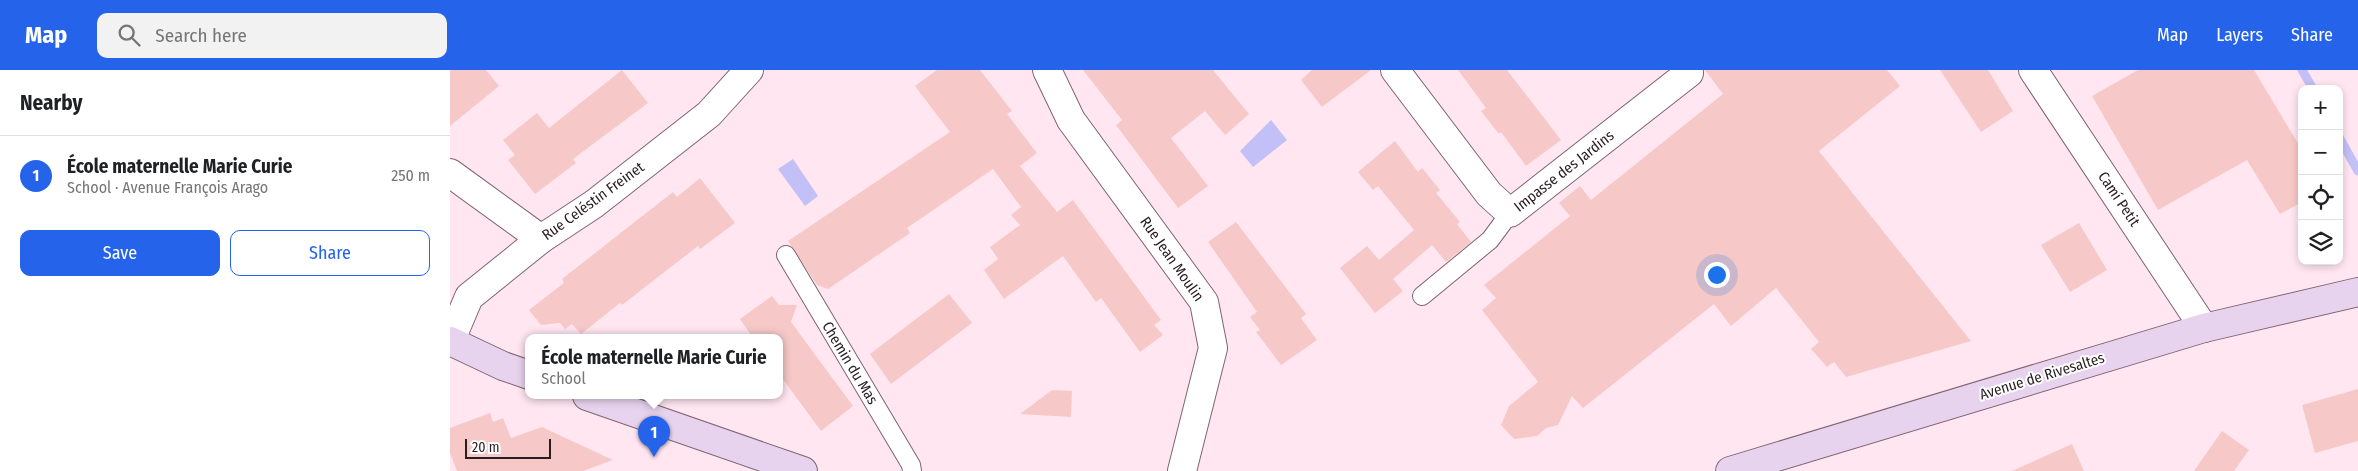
<!DOCTYPE html>
<html lang="en">
<head>
<meta charset="utf-8">
<style>
	body { margin:0; font-family:"Fira Sans Condensed",sans-serif; background:#f2f2f2; color:#202124 }
	.controls { position:absolute; right:15px; top:15px; display:grid; overflow:hidden; border-radius:10px; box-shadow:0 2px 8px #0003 }
	.controls button { width:45px; height:45px; display:grid; place-items:center; padding:0; border:0; border-bottom:1px solid #e0e0e0; background:#fff; color:#202124; font:25px sans-serif }
	.scale { position:absolute; left:15px; bottom:12px; width:86px; box-sizing:border-box; padding-left:5px; border:2px solid #281d22; border-top:0; font-size:14px; line-height:18px; white-space:nowrap; color:#281d22; -webkit-text-stroke:4px #fff; paint-order:stroke }
	.you { position:absolute; left:1266px; top:204px; width:18px; height:18px; margin:-12px; border:4px solid #fff; border-radius:50%; background:#1a73e8; box-shadow:0 0 0 8px #1a73e833 }
	.badge { display:grid; place-items:center; width:32px; height:32px; border-radius:50%; background:#2563eb; color:#fff; font-size:16px; font-weight:700 }
	.pin { position:absolute; translate:-50% -41px; filter:drop-shadow(0 1px 2px #0008) }
	.pin::after { content:''; position:absolute; top:26px; width:18px; height:15px; background:inherit; clip-path:polygon(0 0,100% 0,50% 100%) }
	.popup { position:absolute; left:75px; top:264px; width:258px; height:65px; box-sizing:border-box; display:grid; place-content:center; border-radius:10px; background:#fff; filter:drop-shadow(0 1px 4px #0005); font-size:16px; white-space:nowrap; color:#757577 }
	.popup b { font-size:19px; color:#202124 }
	.popup::after { content:''; position:absolute; left:50%; top:100%; margin-left:-10px; border:10px solid transparent; border-top-color:#fff }
	.list { margin:0; padding:0; list-style:none }
	h2 { display:flex; justify-content:space-between; align-items:center; height:65px; margin:0; padding:0 20px; font-size:21px }
	h2 small { font-size:16px; font-weight:400; color:#757577 }
	.list li { display:grid; grid-template-columns:32px 1fr auto; gap:15px; align-items:center; box-sizing:border-box; height:80px; padding:0 20px; border-top:1px solid #e0e0e0 }
	.list b { display:block; font-size:19px; white-space:nowrap }
	.list p { margin:0; font-size:16px; white-space:nowrap; color:#757577 }
	.list em { font-size:16px; font-style:normal; color:#757577 }
	.actions { display:flex; gap:10px; padding:15px 20px }
	.actions a { flex:1; padding:11px 0; border:1px solid #2563eb; border-radius:10px; text-align:center; font-size:18px; color:#2563eb }
	.actions .main { background:#2563eb; color:#fff }
	.icon { flex:none; width:28px; height:28px; fill:none; stroke:currentColor; stroke-width:2; stroke-linecap:round; stroke-linejoin:round }
	.map { position:relative; flex:none; width:1908px; height:401px; overflow:hidden }
	header { display:flex; align-items:center; gap:30px; box-sizing:border-box; height:70px; padding:0 25px; background:#2563eb; color:#fff }
	header strong { font-size:24px }
	nav { display:flex; gap:28px; margin-inline-start:auto; font-size:18px }
	.search { width:350px; height:45px; background:#f2f2f2; display:flex; align-items:center; gap:12px; box-sizing:border-box; padding:0 18px; border-radius:10px; color:#757577; font-size:19px }
	main { display:flex }
	aside { flex:1; background:#fff }
	.map>svg:first-child { display:block }
	.water { fill:#c3c0f7 }
	.lines { fill:none; stroke-linecap:round; stroke-linejoin:round }
	.stream { stroke:#c3c0f7; stroke-width:9 }
	.building { fill:#f6c9c8 }
	.service-casing { stroke:#7f6471; stroke-width:20 }
	.minor-casing { stroke:#7f6471; stroke-width:30 }
	.secondary-casing { stroke:#7f6471; stroke-width:30 }
	.service { stroke:#fff; stroke-width:18 }
	.minor { stroke:#fff; stroke-width:28 }
	.secondary { stroke:#e8d3ee; stroke-width:28 }
	.labels { text-anchor:middle; dominant-baseline:central; stroke-width:4; stroke-linejoin:round; paint-order:stroke }
	.street-label { font-size:15px; fill:#281d22; stroke:#fff }
</style>
</head>
<body>
<header>
<strong>Map</strong>
<div class="search"><svg class="icon" aria-label="search" viewBox="0 0 24 24"><circle cx="10" cy="10" r="6"/><path d="M15 15l6 6"/></svg>Search here</div>
<nav><a>Map</a><a>Layers</a><a>Share</a></nav>
</header>
<main>
<aside>
<h2>Nearby<small></small></h2>
<ul class="list">
<li><span class="badge">1</span><div><b>École maternelle Marie Curie</b><p>School · Avenue François Arago</p></div><em>250 m</em></li>
</ul>
<div class="actions"><a class="main">Save</a><a>Share</a></div>
</aside>
<div class="map">
<svg width="1908" height="401" viewBox="0 0 1908 401">
	<rect width="100%" height="100%" fill="#ffe6f1"/>
	<!-- water -->
	<g class="water">
		<polygon points="821,50 837,70 803,97 790,81"/>
		<polygon points="343,89 368,126 355,136 328,99"/>
	</g>
	<g class="lines">
		<!-- stream -->
		<g class="stream">
			<polyline points="1852,0 1863,19"/>
			<polyline points="1889,67 1908,101"/>
		</g>
	</g>
	<!-- building -->
	<g class="building">
		<polygon points="0,0 36,0 49,16 0,56"/>
		<polygon points="172,0 198,33 123,89 126,93 85,124 58,90 65,85 53,70 87,43 99,58"/>
		<polygon points="487,0 530,0 562,41 557,44 587,83 570,96 607,142 623,130 711,250 704,255 713,265 690,282 651,228 646,232 613,186 554,229 534,200 548,189 540,177 570,155 561,145 571,137 543,99 457,158 460,163 378,219 367,215 338,171 500,62 465,16"/>
		<polygon points="633,0 763,0 799,44 775,65 755,41 721,68 758,116 728,138 666,55 672,50"/>
		<polygon points="862,0 921,0 872,37 851,10"/>
		<polygon points="1008,0 1057,0 1111,70 1076,96 1051,62 1049,64 1031,41 1036,38"/>
		<polygon points="1255,0 1437,0 1450,16 1369,81 1521,271 1396,307 1384,292 1377,297 1361,279 1369,272 1326,218 1281,256 1264,234 1133,338 1122,326 1108,355 1096,358 1087,366 1064,369 1051,355 1059,336 1088,312 1032,240 1046,228 1034,215 1120,146 1109,133 1130,116 1141,130 1273,24"/>
		<polygon points="1490,0 1538,0 1563,41 1531,62"/>
		<polygon points="1688,0 1804,0 1852,80 1852,132 1830,144 1797,90 1708,140 1642,26"/>
		<polygon points="945,71 968,102 972,98 990,120 986,123 1010,152 1007,154 1021,172 996,192 982,175 943,209 953,221 925,243 890,198 917,176 929,190 964,160 928,116 923,120 908,102"/>
		<polygon points="250,108 285,153 250,179 248,176 172,235 170,233 131,264 122,254 115,259 110,253 91,255 79,240 114,213 112,209 223,122 227,127"/>
		<polygon points="786,152 856,244 851,248 867,270 831,295 806,262 810,260 800,247 807,242 758,172"/>
		<polygon points="1629,153 1657,200 1620,222 1591,175"/>
		<polygon points="499,224 522,253 441,314 420,284"/>
		<polygon points="322,226 329,235 347,235 341,252 403,336 371,361 329,304 329,268 303,268 290,249"/>
		<polygon points="1908,319 1908,371 1865,383 1852,335"/>
		<polygon points="602,320 622,321 621,347 570,344"/>
		<polygon points="40,343 43,352 53,348 61,368 92,357 163,390 133,401 7,401 0,383 0,358"/>
		<polygon points="1772,361 1799,380 1784,401 1744,401"/>
		<polygon points="1622,374 1634,401 1562,401"/>
	</g>
	<g class="lines">
		<defs>
			<g id="service">
				<polyline points="336,185 461,395 462,401"/>
				<polyline points="972,226 1040,170 1060,143"/>
			</g>
			<g id="minor">
				<polyline points="597,0 621,50 754,232 763,278 732,401"/>
				<polyline points="945,0 1039,124 1060,143 1239,3 1237,0"/>
				<polyline points="1583,0 1754,258"/>
				<polyline points="0,103 91,169"/>
				<polyline points="0,272 19,227 91,169 144,134 259,44 299,0"/>
			</g>
			<g id="secondary">
				<polyline points="0,271 53,296 79,305"/>
				<polyline points="137,326 353,401"/>
				<polyline points="1280,401 1754,258 1908,222"/>
			</g>
		</defs>
		<!-- service casing -->
		<use href="#service" class="service-casing"/>
		<!-- minor casing -->
		<use href="#minor" class="minor-casing"/>
		<!-- secondary casing -->
		<use href="#secondary" class="secondary-casing"/>
		<!-- service -->
		<use href="#service" class="service"/>
		<!-- minor -->
		<use href="#minor" class="minor"/>
		<!-- secondary -->
		<use href="#secondary" class="secondary"/>
	</g>
	<g class="labels">
		<!-- street labels -->
		<g class="street-label">
			<text transform="translate(1114 101) rotate(-38)">Impasse des Jardins</text>
			<text transform="translate(1669 129) rotate(56)">Camí Petit</text>
			<text transform="translate(143 131) rotate(-36)">Rue Celéstin Freinet</text>
			<text transform="translate(722 189) rotate(55)">Rue Jean Moulin</text>
			<text transform="translate(400 293) rotate(59)">Chemin du Mas</text>
			<text transform="translate(1592 306) rotate(-17)">Avenue de Rivesaltes</text>
		</g>
	</g>
</svg>
<div class="controls">
<button>+</button>
<button>−</button>
<button><svg class="icon" aria-label="locate" viewBox="0 0 24 24"><circle cx="12" cy="12" r="6"/><path d="M12 2v4M12 18v4M2 12h4M18 12h4"/></svg></button>
<button><svg class="icon" aria-label="layers" viewBox="0 0 24 24"><path d="M12 4l9 5-9 5-9-5zM3 14l9 5 9-5"/></svg></button>
</div>
<div class="scale">20 m</div>
<div class="you"></div>
<div class="pin badge" style="left:204px;top:387px">1</div>
<div class="popup"><b>École maternelle Marie Curie</b>School</div>
</div>
</main>
</body>
</html>
